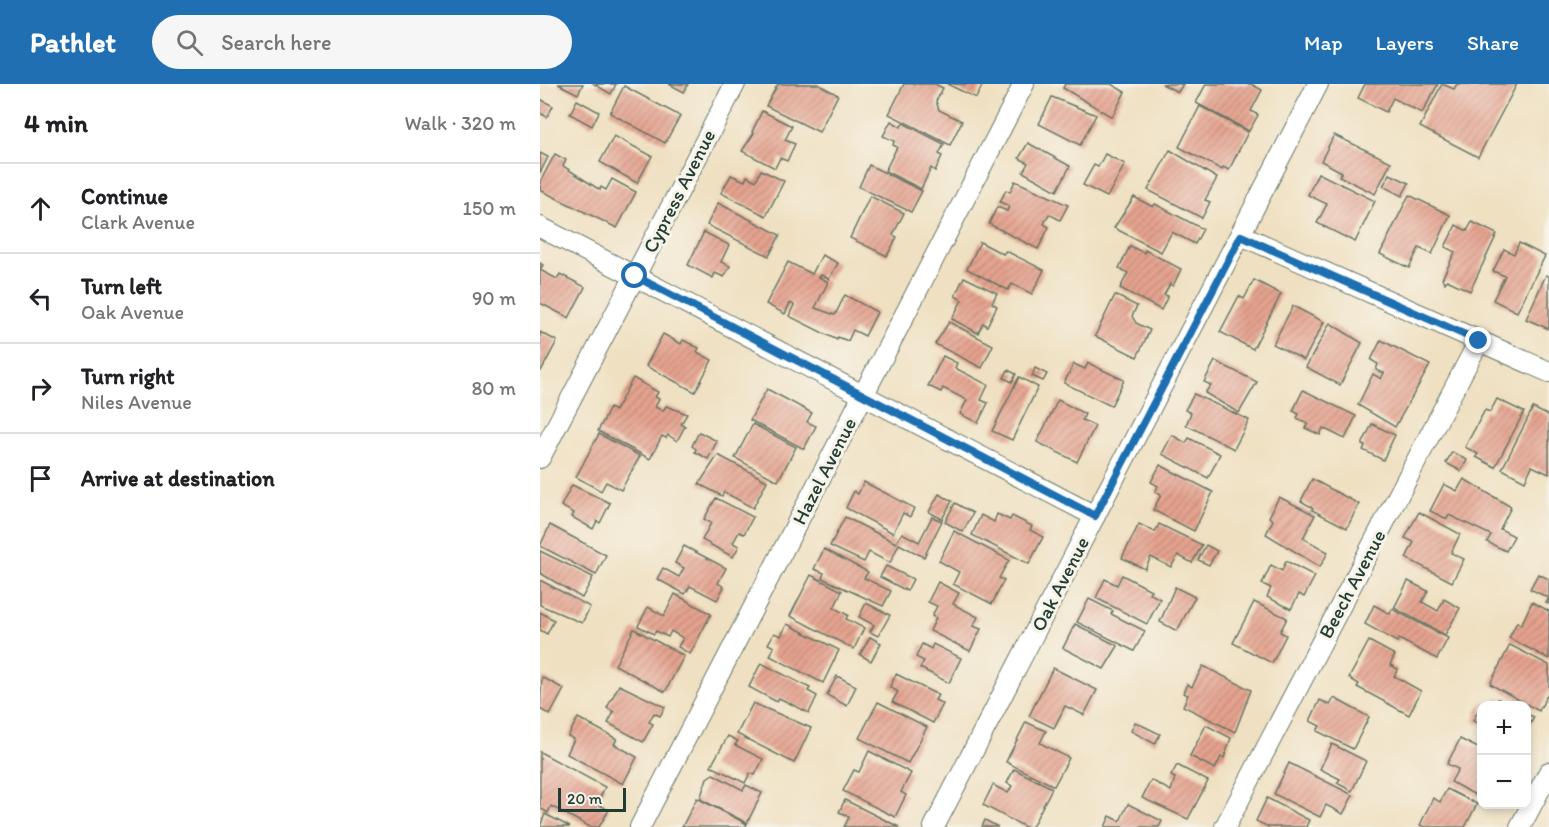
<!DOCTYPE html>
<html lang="en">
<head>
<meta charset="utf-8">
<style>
	body { margin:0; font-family:Itim,sans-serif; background:#f6f6f6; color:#202124 }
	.controls { position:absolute; right:18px; bottom:18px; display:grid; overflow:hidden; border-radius:12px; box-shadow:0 3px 9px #0003 }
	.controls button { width:54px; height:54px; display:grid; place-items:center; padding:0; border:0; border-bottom:2px solid #e0e0e0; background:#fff; color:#202124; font:30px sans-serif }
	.scale { position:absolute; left:18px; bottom:15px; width:68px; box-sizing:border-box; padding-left:6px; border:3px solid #1f3d34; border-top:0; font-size:16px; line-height:21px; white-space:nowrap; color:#1f3d34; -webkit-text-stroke:4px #f7f3e8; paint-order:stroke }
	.stop { position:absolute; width:18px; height:18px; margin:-14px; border:4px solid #1f6fb2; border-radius:50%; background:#fff }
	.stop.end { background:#1f6fb2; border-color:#fff; box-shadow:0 2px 6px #0008 }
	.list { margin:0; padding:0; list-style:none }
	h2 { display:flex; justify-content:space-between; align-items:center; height:78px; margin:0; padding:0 24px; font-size:26px }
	h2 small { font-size:20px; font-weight:400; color:#757577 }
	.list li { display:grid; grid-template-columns:39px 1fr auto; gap:18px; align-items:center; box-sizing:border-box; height:90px; padding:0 24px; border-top:2px solid #e0e0e0 }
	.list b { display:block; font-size:22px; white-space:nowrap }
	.list p { margin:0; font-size:20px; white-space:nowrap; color:#757577 }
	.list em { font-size:20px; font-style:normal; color:#757577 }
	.icon { flex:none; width:33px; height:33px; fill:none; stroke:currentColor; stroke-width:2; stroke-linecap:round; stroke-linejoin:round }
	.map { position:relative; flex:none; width:1009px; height:743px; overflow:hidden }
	header { display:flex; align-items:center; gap:36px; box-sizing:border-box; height:84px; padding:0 30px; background:#1f6fb2; color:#fff }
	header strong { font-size:28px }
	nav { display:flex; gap:33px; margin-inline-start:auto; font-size:21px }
	.search { width:420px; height:54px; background:#f6f6f6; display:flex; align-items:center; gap:15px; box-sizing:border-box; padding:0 21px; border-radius:33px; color:#757577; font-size:22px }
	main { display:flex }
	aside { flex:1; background:#fff }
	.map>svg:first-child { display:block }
	.building { fill:url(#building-hatch) }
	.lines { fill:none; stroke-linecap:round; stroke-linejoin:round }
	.minor-casing { stroke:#687665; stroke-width:22 }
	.minor { stroke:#fff; stroke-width:20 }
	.route { stroke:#1f6fb2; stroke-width:8 }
	.labels { text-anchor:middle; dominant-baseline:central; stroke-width:6; stroke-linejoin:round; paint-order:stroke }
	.street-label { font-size:20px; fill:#1f3d34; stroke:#f7f3e8 }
</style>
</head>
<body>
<header>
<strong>Pathlet</strong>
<div class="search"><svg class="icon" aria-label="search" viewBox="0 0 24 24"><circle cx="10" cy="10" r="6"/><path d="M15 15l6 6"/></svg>Search here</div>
<nav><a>Map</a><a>Layers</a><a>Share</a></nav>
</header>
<main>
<aside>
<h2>4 min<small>Walk · 320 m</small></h2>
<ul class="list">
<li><svg class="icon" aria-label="ahead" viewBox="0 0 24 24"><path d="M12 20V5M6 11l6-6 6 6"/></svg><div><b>Continue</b><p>Clark Avenue</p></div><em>150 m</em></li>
<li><svg class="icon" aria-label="left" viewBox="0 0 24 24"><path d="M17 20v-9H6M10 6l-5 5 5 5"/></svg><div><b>Turn left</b><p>Oak Avenue</p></div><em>90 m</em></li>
<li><svg class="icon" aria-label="right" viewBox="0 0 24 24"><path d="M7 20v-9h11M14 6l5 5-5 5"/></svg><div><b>Turn right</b><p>Niles Avenue</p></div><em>80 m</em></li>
<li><svg class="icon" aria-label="arrive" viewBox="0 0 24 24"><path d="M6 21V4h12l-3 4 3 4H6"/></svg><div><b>Arrive at destination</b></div></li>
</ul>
</aside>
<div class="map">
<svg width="1009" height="743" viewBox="0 0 1009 743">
	<defs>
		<pattern id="building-hatch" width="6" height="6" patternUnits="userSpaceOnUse" patternTransform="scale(1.5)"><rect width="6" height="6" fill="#e6a38f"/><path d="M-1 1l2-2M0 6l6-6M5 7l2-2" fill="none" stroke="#ba8676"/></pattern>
	</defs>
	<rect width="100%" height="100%" fill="#f7f3e8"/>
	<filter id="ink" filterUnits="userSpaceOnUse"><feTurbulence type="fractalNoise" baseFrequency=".0167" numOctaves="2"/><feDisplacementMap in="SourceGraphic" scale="12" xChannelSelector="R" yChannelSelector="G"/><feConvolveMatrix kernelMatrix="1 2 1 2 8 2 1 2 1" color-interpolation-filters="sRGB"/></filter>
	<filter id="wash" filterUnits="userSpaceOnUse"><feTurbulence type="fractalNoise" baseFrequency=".008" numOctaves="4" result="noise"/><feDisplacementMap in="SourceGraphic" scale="24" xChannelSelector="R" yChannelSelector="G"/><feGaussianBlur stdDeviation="1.35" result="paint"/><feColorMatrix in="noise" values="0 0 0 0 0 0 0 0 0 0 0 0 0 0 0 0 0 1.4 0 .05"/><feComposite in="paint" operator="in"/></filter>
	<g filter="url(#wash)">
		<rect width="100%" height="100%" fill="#efe0c1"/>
		<g id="blocks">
			<!-- building -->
			<g class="building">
				<polygon points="18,0 43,0 38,10"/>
				<polygon points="54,0 76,0 71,10"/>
				<polygon points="129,0 148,0 144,8"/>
				<polygon points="238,0 278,0 298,11 279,48 226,22"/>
				<polygon points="364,0 395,0 403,4 396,17 399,26 422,37 410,61 349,30"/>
				<polygon points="407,0 443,0 436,14"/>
				<polygon points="525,0 571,0 585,8 572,33 523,4"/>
				<polygon points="622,0 643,0 638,8"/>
				<polygon points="666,0 711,0 722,6 711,27 718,31 709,47 656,19"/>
				<polygon points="825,0 898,0 882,29 853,14 846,28 818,14"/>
				<polygon points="902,0 914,5 917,0 977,0 938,73 880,43"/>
				<polygon points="84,2 140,32 125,59 70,29"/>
				<polygon points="512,13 556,31 540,61 499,40"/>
				<polygon points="0,15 13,22 7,33 0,29"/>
				<polygon points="37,16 59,28 52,42 30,30"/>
				<polygon points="660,22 708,48 689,86 683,83 682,86 639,63"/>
				<polygon points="222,27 252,42 245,56 255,60 247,77 240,74 235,84 202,67 214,49 212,48"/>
				<polygon points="351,37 361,43 363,39 404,60 399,70 402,72 395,87 391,84 381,105 345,87 357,63 353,61 354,57 343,52"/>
				<polygon points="794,51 851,78 835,110 799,92 802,88 781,77"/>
				<polygon points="74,52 112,72 97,99 60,78"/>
				<polygon points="488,59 530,82 517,107 483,88 488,79 479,74"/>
				<polygon points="630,66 677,94 665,116 670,118 662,134 608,106"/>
				<polygon points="0,69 8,73 0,89"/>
				<polygon points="15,70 26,76 23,82 60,106 61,103 66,106 72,95 96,108 77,144 0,106 0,98"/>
				<polygon points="565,70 585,80 567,113 543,101 554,81 558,83"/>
				<polygon points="329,81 382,107 371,128 319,103"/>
				<polygon points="221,86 244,97 226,132 181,109 191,91 205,97 207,92 216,97"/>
				<polygon points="778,89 835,117 815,158 777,139 787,120 768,111"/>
				<polygon points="850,90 869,99 862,112 843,102"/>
				<polygon points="475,97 528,121 520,136 509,130 504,140 509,143 498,165 449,140 457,123 467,127 469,122 460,118 466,106 470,108"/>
				<polygon points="869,111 910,131 892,170 879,164 869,184 840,170"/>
				<polygon points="330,112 364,129 353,151 357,153 347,172 310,154"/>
				<polygon points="594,113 613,123 615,120 663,145 655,160 632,148 621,168 574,144"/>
				<polygon points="178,119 240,151 229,172 167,141"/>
				<polygon points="932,138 957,150 930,207 907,196 905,199 902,195 915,168 905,163 916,141 927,147"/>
				<polygon points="164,148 189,161 181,178 190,182 184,193 175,189 173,194 148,181"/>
				<polygon points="440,158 463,170 466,167 504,186 492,210 472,200 468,206 427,185"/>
				<polygon points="979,159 1005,172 977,228 953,216 965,192 953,187 964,165 974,170"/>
				<polygon points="590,162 604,169 605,166 641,185 633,202 630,200 624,211 628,212 621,226 580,204 588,189 579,184"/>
				<polygon points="282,171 298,179 289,195 281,191 279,193 288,198 275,224 295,231 305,211 337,228 325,252 313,246 308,257 298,253 297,256 249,232 254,221 250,219 245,230 226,220 248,178 272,190"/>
				<polygon points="0,179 3,181 0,186 17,195 20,190 45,203 29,234 0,219"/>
				<polygon points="1006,191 1009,192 1009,245 986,235"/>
				<polygon points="424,193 457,209 452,219 457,222 447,242 443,239 438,249 412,235 422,216 415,212"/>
				<polygon points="714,196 741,210 713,265 680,248 699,212 704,215"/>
				<polygon points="575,211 597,222 592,232 596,239 610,246 597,273 555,252"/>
				<polygon points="753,222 784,238 764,276 733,260"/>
				<polygon points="409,238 453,261 442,284 395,260"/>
				<polygon points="790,239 822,259 800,301 766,283"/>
				<polygon points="0,248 17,257 1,287 0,286"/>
				<polygon points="123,250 141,260 143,256 159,264 157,268 172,276 155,308 106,282"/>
				<polygon points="841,256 890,281 855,343 818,321 833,290 841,295 844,289 836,286 838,280 831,276"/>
				<polygon points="403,272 417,279 415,284 448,301 441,316 448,319 438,339 420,330 427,316 403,304 401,308 388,302"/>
				<polygon points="675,277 717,298 699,329 665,309 671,301 664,298"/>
				<polygon points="548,279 584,296 571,322 524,299 534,280 545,285"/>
				<polygon points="495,284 507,290 503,297 492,292"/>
				<polygon points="468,286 476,290 472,298 464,294"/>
				<polygon points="479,293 498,303 472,356 452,347"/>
				<polygon points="93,294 118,308 115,313 119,315 115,323 123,327 126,322 147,330 141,340 145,342 137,357 128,351 126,354 122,352 110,375 58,347 70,324 75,327"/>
				<polygon points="227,305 272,329 267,338 276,342 264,365 210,336"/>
				<polygon points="763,306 816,332 805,355 783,344 780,351 765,344 768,340 757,334 759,330 753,327"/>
				<polygon points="654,310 709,336 694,365 646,341 651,329 645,326"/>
				<polygon points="957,315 984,328 955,383 936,373 938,370 925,363 945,326 950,328"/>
				<polygon points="518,316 545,330 542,336 555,342 537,378 497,358"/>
				<polygon points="993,324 1009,332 1009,390 992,382 985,397 962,385"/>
				<polygon points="213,340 256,363 238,397 195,374"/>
				<polygon points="832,340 855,351 843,376 823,366 825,362 822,361"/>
				<polygon points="159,348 177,357 168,375 155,368 156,365 152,362"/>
				<polygon points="59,350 100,372 81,406 66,398 61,407 36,393"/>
				<polygon points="632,351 646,359 649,354 680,370 668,394 622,370"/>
				<polygon points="912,368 927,376 921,387 906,379"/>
				<polygon points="178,371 227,397 213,424 184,408 182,412 159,400"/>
				<polygon points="620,381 673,408 654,447 613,426 621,411 615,408 618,402 611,398"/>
				<polygon points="772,395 819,420 807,444 772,426 773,424 761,417"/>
				<polygon points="924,395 971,423 960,445 974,452 966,467 947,458 951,451 909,431 907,435 890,427 904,400 917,407"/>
				<polygon points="324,398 374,424 370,433 363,429 353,449 306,424 314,407 318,410"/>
				<polygon points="32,401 70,419 60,439 57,437 53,445 32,433 34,429 21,422"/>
				<polygon points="399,410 412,417 402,435 389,428"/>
				<polygon points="739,413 775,431 763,454 788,468 780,483 726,450 733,436 729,433"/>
				<polygon points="176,414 213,433 204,450 199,448 193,459 199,462 193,473 162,456 171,439 164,435"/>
				<polygon points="415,419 433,429 423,448 405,438"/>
				<polygon points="879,428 920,450 911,469 924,475 912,498 866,474 874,458 865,454"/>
				<polygon points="457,430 470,436 472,432 492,442 490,446 503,453 489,480 432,451 441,431 454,438"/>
				<polygon points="305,433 356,459 362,449 379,458 392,433 402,437 384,473 359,460 350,479 329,468 324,478 290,462"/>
				<polygon points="599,440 615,448 619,440 662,461 652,479 638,471 631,483 611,473 605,485 582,474"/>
				<polygon points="10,441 66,471 56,491 0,462"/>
				<polygon points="414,447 469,476 459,494 464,496 452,520 413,500 419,488 399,477"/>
				<polygon points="666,461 677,467 669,481 658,476"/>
				<polygon points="144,462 186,484 178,499 184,503 177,516 150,502 145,510 117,495 123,484 139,493 144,484 135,479"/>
				<polygon points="284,465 328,488 324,494 351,507 343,522 282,494 284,489 274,485"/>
				<polygon points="0,467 53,493 42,514 0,489"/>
				<polygon points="746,477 775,492 764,513 759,510 751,525 727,513 731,504 722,500 731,481 742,487"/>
				<polygon points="346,482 373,495 367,507 340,493"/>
				<polygon points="998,490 1009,495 1009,520 1006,519 1009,514 990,505"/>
				<polygon points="271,491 302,507 294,524 308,531 306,535 324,544 314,565 250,532"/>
				<polygon points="582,491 611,506 609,509 620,515 607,540 556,514 565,495 577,501"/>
				<polygon points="0,496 50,523 42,539 0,521"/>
				<polygon points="868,497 888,507 882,518 898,527 904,515 920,524 905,551 854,524"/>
				<polygon points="398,498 419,509 413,520 438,533 433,542 441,545 430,567 390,547 396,534 392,532 397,522 388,518"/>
				<polygon points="635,503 655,513 637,547 620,538"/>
				<polygon points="135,510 171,530 150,570 138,563 143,554 131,547 128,553 116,547 114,550 98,542 108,523 124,532"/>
				<polygon points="549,515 573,527 571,530 605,547 594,567 537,538"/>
				<polygon points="714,518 747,534 740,548 746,551 732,579 693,559"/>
				<polygon points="992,518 1009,527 1009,575 969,554 977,538 981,541"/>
				<polygon points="326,519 350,531 338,552 330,548 334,541 319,533"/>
				<polygon points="834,521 850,530 852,525 908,554 897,575 859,555 857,558 825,540"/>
				<polygon points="0,528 14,536 7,550 0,546"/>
				<polygon points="247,540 299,566 283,599 230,572 234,563 228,560 234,549 241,552"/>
				<polygon points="535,540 578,562 564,585 523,564"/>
				<polygon points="94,545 144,572 125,608 75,581"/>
				<polygon points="330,553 341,559 331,577 320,571"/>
				<polygon points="829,557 855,571 850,581 858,585 854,592 881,607 869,631 817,603 819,600 809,594"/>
				<polygon points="382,560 391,565 393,560 421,574 409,599 380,584 384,577 376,573"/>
				<polygon points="970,561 1009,581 1009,607 999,627 950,600"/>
				<polygon points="221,579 270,604 268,607 277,612 269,629 239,614 237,618 209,603"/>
				<polygon points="663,582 711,606 695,648 643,622 648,611 643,609 647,600 652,603"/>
				<polygon points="513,584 557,606 544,631 525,622 514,644 489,632"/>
				<polygon points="356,590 398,611 395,616 403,620 393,639 352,618 358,608 350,603"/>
				<polygon points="297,592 316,602 307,622 287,611"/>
				<polygon points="2,593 24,605 10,631 0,625"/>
				<polygon points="79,601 125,623 120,632 114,629 109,638 113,640 103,658 68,639 74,628 67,624"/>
				<polygon points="794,614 829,633 813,665 777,647 780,642 770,637 780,616 790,621"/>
				<polygon points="958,615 971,622 954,622"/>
				<polygon points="338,618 387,643 368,679 319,654"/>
				<polygon points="942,618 948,622 942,622 942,642 933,637"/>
				<polygon points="213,619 271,644 254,679 197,650"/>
				<polygon points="987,630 994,633 988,644 987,643"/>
				<polygon points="38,634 77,655 74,660 97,673 83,700 27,670 34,655 28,652"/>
				<polygon points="486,638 506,647 500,659 529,674 514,702 466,678"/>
				<polygon points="595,638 620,650 615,660 591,647"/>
				<polygon points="666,641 691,654 684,674 681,673 675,685 650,672"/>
				<polygon points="188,652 198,657 195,661 223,675 215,691 210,689 205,699 171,682"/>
				<polygon points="920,655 942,666 942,707 939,713 911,698 918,685 907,680"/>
				<polygon points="792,660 826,677 812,707 797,699 800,695 780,685"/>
				<polygon points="329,667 371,689 361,708 366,711 355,733 303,707 314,686 319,688"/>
				<polygon points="0,668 65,703 57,720 69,726 59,743 50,743 11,722 8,729 0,724"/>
				<polygon points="749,679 813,711 803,730 786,721 780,733 734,710"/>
				<polygon points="637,681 668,697 648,735 602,714 611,696 631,707 635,694 631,692"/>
				<polygon points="474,685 512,704 492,743 485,743 443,721 453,701 468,709 472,702 467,699"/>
				<polygon points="173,690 203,706 206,701 222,709 207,739 160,715 167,694"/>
				<polygon points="907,705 937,720 925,743 885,743 880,741 893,714 900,718"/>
				<polygon points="157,714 207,740 205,743 142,743"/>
				<polygon points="727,714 769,736 766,743 728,743 716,737"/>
				<polygon points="305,716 359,743 304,743 309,733 299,728"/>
				<polygon points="588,720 622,737 619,743 565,743 570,732 580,737"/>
				<polygon points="5,730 30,743 0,743"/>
				<polygon points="445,736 458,743 442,743"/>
			</g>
		</g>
	</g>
	<g filter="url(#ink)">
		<use href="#blocks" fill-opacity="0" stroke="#687665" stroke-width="1.5"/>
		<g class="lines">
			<defs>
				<g id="minor">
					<polyline points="0,143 555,432"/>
					<polyline points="701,151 1009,288"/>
					<polyline points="0,374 195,0"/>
					<polyline points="100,743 484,0"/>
					<polyline points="394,743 778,0"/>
					<polyline points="685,743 939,257"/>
					<polyline points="980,743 1009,688"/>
				</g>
			</defs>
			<!-- minor casing -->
			<use href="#minor" class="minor-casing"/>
			<!-- minor -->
			<use href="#minor" class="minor"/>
		</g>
	</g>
	<g class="lines" filter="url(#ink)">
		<!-- route -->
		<polyline class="route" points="95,192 555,432 701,152 939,257"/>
	</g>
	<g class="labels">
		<!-- street labels -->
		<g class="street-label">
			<text transform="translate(139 107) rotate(-63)">Cypress Avenue</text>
			<text transform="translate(284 387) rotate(-63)">Hazel Avenue</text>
			<text transform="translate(520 500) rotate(-63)">Oak Avenue</text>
			<text transform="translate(812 500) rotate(-62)">Beech Avenue</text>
		</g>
	</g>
</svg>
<div class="controls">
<button>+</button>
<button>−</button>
</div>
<div class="scale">20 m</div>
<div class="stop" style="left:95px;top:192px"></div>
<div class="stop end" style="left:939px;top:257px"></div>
</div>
</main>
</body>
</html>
